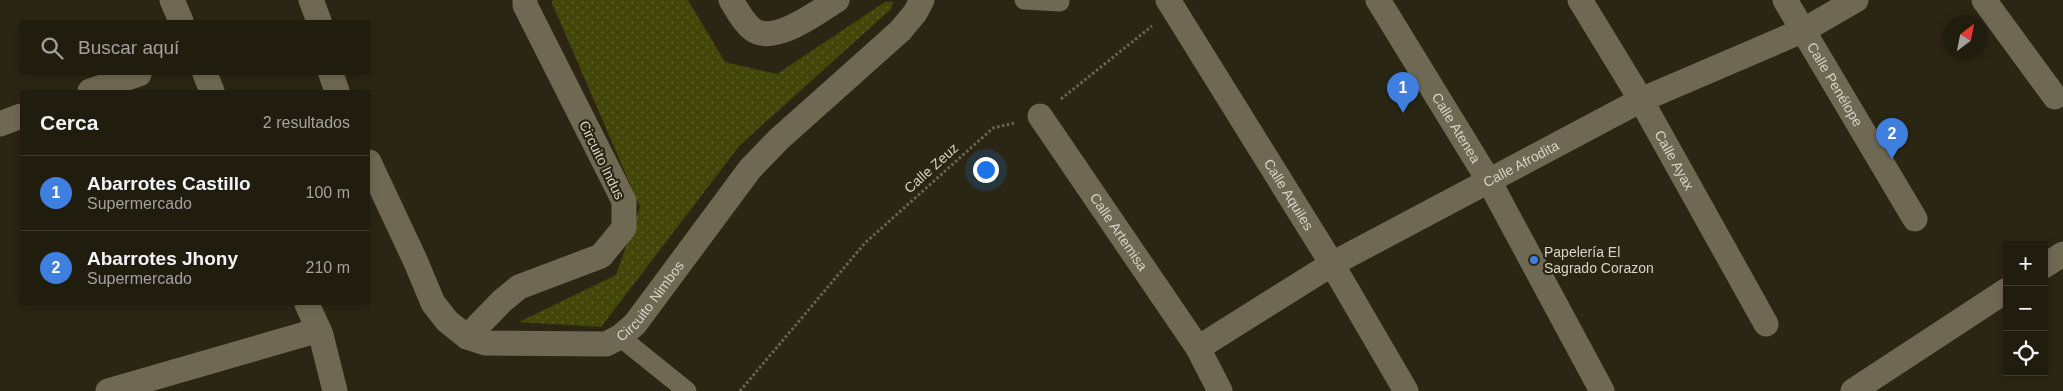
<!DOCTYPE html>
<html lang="es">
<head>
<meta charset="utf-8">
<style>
	body { margin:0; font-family:Helvetica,sans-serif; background:#2d291c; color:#f1f3f6 }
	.controls { position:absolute; right:15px; bottom:15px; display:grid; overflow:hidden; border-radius:0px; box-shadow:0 2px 8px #0003 }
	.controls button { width:45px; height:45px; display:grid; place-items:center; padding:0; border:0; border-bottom:1px solid #3d3a2e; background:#201c0e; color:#f1f3f6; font:25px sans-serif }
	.compass { position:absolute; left:1943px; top:15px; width:45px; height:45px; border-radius:50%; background:#201c0e; box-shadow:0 2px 8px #0003; rotate:32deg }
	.you { position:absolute; left:985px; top:169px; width:18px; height:18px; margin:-12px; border:4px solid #fff; border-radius:50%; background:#1a73e8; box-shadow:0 0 0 8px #1a73e833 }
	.badge { display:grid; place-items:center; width:32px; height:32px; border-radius:50%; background:#f29aaf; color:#fff; font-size:16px; font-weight:700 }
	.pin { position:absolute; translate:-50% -41px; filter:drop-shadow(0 1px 2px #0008) }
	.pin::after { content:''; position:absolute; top:26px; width:18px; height:15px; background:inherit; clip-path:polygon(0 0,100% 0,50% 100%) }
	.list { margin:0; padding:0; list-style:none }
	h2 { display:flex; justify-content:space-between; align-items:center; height:65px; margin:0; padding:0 20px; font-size:21px }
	h2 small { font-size:16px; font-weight:400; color:#a2a19e }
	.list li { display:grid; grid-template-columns:32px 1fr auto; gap:15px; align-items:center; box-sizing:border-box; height:75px; padding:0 20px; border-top:1px solid #3d3a2e }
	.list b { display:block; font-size:19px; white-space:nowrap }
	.list p { margin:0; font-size:16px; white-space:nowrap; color:#a2a19e }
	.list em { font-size:16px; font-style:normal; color:#a2a19e }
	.icon { flex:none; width:28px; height:28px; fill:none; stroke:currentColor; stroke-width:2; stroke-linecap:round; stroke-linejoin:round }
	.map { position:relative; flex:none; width:2063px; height:391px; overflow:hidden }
	.search { position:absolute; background:#201c0e; box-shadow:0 2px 8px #0003; left:20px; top:20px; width:350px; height:55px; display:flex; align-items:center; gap:12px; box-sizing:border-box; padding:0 18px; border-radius:0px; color:#a2a19e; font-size:19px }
	.panel { position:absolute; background:#201c0e; box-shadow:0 2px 8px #0003; left:20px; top:90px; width:350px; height:215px; border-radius:0px }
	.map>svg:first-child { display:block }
	.grass { fill:url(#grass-dots) }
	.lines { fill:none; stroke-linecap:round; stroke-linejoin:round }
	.path { stroke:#696555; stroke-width:3; stroke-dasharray:2.5 2.5; stroke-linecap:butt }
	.pedestrian { stroke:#6f6954; stroke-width:19 }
	.minor { stroke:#6f6954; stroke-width:25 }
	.shop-dot { fill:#3f7fe0; stroke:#2b2613; stroke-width:2 }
	.labels { text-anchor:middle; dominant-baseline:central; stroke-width:4.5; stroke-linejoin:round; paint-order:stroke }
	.street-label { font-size:14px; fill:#d6d2c7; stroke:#2b2613 }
	.poi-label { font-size:14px; fill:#d6d2c7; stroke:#2b2613; text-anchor:start }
</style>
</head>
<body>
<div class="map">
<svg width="2063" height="391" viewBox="0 0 2063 391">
	<defs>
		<pattern id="grass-dots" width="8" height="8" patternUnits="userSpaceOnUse" patternTransform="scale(1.25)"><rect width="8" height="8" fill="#434609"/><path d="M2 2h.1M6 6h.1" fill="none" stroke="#5d602b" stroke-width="1.8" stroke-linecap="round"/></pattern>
	</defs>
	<rect width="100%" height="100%" fill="#2b2613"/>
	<!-- grass -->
	<polygon class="grass" points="553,0 688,0 725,62 777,74 885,2 893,2 891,9 740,145 601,327 519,322 616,275 640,207 552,3"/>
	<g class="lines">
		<!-- path -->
		<g class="path">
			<polyline points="1061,99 1152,26"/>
			<polyline points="740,391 865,243 993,128 1014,123"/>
		</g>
		<!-- pedestrian -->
		<g class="pedestrian">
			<polyline points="1024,0 1060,2"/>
			<polyline points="620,337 687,391"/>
		</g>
		<!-- minor -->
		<g class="minor">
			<polyline points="172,0 181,21"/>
			<polyline points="311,0 319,21"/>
			<path d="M731 0C737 10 743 22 752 29 774 46 817 12 837 0"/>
			<path id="s1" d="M1168 0 1332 264 1406 391"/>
			<path id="s2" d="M1378 0 1489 181 1602 391"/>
			<path id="s3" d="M1580 0 1641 100 1766 324"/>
			<path id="s4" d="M1785 0 1915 219"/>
			<polyline points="1984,0 2055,97"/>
			<polyline points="205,74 212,91"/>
			<polyline points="331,74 337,91"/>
			<polyline points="90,91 139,74"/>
			<path id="s5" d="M1040 116 1198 348 1220 391"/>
			<polyline points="0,124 21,116"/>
			<path id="s6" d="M369 162 415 260 433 303 447 321 467 337 485 343 606 344 620 337 635 324 750 169 779 139 900 31 915 13 922 0"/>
			<polyline points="2044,266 2063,254"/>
			<polyline points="307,304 321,335 335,391"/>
			<polyline points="467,337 502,301 519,287 601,256 624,228 624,201 525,5 525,0"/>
			<path id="s7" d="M1198 348 1332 264 1641 100 1804 30 1856 0"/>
			<polyline points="108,391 319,330"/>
			<polyline points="1853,391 2007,290"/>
		</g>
	</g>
	<!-- markers -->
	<circle class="shop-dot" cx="1534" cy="260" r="5"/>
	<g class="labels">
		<!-- street labels -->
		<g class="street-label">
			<text stroke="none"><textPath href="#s4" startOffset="98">Calle Penélope</textPath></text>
			<text stroke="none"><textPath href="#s2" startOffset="150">Calle Atenea</textPath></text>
			<text transform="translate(602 160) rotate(64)">Circuito Indus</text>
			<text stroke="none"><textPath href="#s3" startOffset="186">Calle Ayax</textPath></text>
			<text stroke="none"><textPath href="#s7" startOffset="372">Calle Afrodita</textPath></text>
			<text transform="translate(931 168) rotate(-42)">Calle Zeuz</text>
			<text stroke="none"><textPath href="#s1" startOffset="229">Calle Aquiles</textPath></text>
			<text stroke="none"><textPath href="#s5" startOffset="140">Calle Artemisa</textPath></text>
			<text stroke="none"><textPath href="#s6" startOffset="406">Circuito Nimbos</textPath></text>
		</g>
		<!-- poi labels -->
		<g class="poi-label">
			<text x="1544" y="252">Papelería El<tspan x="1544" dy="16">Sagrado Corazon</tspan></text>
		</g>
	</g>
</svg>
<div class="controls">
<button>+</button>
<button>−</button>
<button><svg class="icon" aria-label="locate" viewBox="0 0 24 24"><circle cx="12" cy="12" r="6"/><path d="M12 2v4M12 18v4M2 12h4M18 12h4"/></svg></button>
</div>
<svg class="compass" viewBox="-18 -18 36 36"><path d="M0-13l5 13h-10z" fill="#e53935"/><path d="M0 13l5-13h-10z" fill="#a2a19e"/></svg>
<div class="you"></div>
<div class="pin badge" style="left:1403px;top:113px;background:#3f7fe0">1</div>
<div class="pin badge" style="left:1892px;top:159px;background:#3f7fe0">2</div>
<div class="search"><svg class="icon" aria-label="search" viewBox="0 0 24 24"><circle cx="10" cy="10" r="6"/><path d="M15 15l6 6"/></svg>Buscar aquí</div>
<section class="panel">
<h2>Cerca<small>2 resultados</small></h2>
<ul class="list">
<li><span class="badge" style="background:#3f7fe0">1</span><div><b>Abarrotes Castillo</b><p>Supermercado</p></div><em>100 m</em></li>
<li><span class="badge" style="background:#3f7fe0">2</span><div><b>Abarrotes Jhony</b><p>Supermercado</p></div><em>210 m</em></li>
</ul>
</section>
</div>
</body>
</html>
